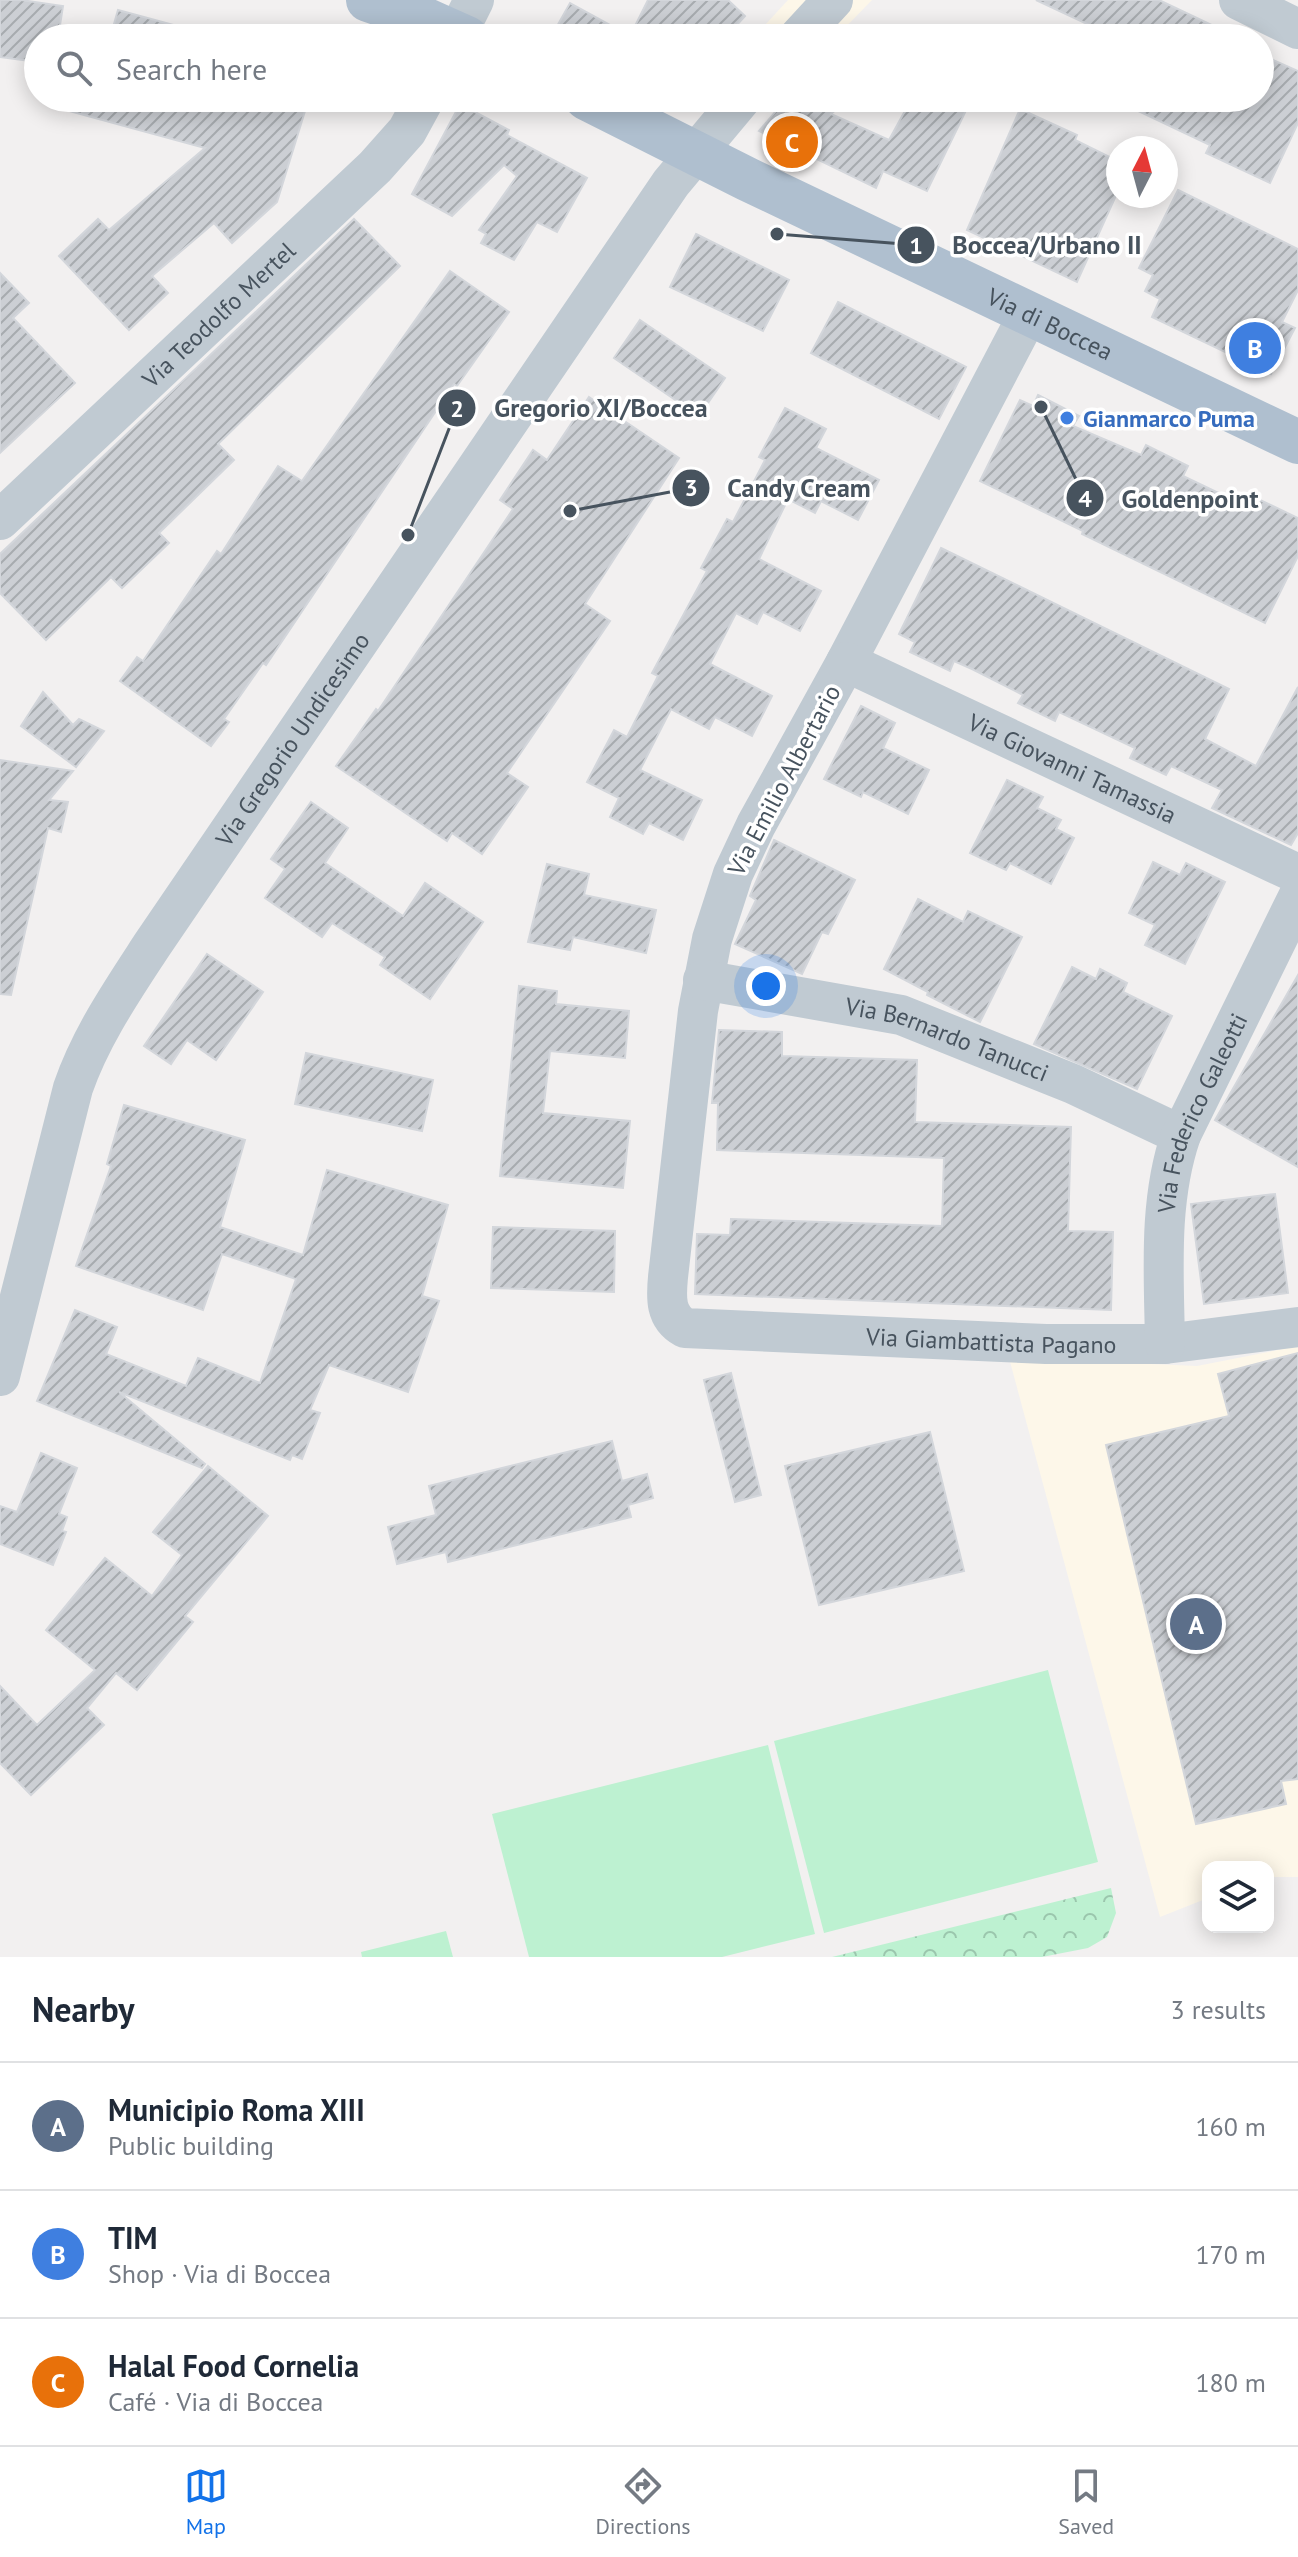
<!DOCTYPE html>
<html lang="en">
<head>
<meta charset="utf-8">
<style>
	body { margin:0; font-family:"PT Sans",sans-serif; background:#f6f6f7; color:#1f2937 }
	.controls { position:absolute; right:24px; bottom:24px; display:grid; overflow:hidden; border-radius:16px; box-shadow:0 4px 20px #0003 }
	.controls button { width:72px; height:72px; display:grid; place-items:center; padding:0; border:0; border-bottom:2px solid #e0e1e3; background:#fff; color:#1f2937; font:40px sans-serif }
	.compass { position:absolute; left:1106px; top:136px; width:72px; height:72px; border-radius:50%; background:#fff; box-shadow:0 4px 20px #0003; rotate:6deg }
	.you { position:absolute; left:766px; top:986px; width:28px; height:28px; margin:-20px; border:6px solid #fff; border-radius:50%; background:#1a73e8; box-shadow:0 0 0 12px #1a73e833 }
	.badge { display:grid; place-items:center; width:52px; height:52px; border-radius:50%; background:#1272e9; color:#fff; font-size:26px; font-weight:700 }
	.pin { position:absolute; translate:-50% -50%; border:4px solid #fff; box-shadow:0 2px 8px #0006 }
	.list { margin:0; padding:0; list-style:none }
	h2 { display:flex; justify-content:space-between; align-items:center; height:104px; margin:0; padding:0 32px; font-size:34px }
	h2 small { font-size:26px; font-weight:400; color:#747a83 }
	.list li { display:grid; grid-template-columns:52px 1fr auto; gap:24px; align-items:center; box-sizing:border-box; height:128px; padding:0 32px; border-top:2px solid #e0e1e3 }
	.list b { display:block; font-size:30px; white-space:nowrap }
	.list p { margin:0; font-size:26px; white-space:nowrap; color:#747a83 }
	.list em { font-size:26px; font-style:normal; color:#747a83 }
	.icon { flex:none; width:44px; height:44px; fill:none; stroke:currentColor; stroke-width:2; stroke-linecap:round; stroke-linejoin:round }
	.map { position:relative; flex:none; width:1298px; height:1957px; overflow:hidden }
	.search { position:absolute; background:#fff; box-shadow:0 4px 20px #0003; left:24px; right:24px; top:24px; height:88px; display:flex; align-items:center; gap:20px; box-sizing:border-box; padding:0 28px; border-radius:44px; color:#747a83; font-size:30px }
	.sheet { height:488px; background:#fff }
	nav { display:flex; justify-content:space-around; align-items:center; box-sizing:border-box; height:112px; border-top:2px solid #e0e1e3; background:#fff; font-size:22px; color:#747a83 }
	nav a { display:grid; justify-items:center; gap:4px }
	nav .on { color:#1272e9 }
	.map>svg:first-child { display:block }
	.commercial { fill:#fdf7e9 }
	.grass { fill:#bdf1d1 }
	.forest { fill:url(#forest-crowns) }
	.building { fill:url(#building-hatch); stroke:#d3d6db; stroke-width:2 }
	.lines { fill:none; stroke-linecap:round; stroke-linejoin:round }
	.minor { stroke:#c0cad2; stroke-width:40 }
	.major { stroke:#afbfcf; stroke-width:44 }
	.shop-dot { fill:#3f7fe0; stroke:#fff; stroke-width:3 }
	.labels { text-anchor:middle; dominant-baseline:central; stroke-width:7; stroke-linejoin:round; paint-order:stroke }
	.street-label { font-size:24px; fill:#47535e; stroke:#fff }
	.shop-label { font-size:24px; font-weight:bold; fill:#366cbe; stroke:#fff; text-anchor:start }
	.leader { fill:none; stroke:#47535e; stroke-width:3 }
	.callout-dot { fill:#47535e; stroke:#fff; stroke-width:3 }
	.mark-label { font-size:24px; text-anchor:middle; font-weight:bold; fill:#fff }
	.callout-label { font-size:26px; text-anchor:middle; font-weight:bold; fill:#47535e; stroke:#fff; stroke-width:7; stroke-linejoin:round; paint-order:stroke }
</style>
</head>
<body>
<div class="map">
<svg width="1298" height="1957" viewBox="0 0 1298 1957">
	<defs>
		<pattern id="forest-crowns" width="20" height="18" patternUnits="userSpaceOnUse" patternTransform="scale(2)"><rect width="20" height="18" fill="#bdf1d1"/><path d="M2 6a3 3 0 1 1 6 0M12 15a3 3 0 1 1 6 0" fill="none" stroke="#9bc6ad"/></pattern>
		<pattern id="building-hatch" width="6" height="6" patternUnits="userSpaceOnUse" patternTransform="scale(2)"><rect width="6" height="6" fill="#cccfd4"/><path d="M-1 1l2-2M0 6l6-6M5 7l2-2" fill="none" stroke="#a7abaf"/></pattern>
	</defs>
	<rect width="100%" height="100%" fill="#f2f0f0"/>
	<!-- commercial -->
	<g class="commercial">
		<polygon points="788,0 872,0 835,38 753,38"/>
		<polygon points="1298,1346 1298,1877 1268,1877 1268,1867 1208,1867 1208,1898 1160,1917 1009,1358 1197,1366"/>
	</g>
	<!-- grass -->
	<g class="grass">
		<polygon points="1048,1670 1098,1862 824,1933 774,1741"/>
		<polygon points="768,1745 815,1934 722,1957 529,1957 492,1814"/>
		<polygon points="446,1931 453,1957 362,1957 361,1952"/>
	</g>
	<!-- forest -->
	<polygon class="forest" points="1111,1888 1116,1913 1107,1937 1088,1948 1042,1957 832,1957"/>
	<!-- building -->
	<g class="building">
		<polygon points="0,0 21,0 63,6 58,38 38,38 38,62 0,57"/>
		<polygon points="648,0 728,0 745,16 725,38 575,38 556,28 570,3 630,36"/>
		<polygon points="1036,0 1159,0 1239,38 1117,38"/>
		<polygon points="118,10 192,30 191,38 110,38"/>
		<polygon points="1260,54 1298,71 1298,123 1270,183 1206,153 1210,145 1111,98 1260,98"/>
		<polygon points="52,98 309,98 277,202 232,243 214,223 152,276 168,293 129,330 59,256 98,219 109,230 205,148 51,106"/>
		<polygon points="787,98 849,98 831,114 889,140 912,98 972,98 927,191 883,171 876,188 759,131"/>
		<polygon points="460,104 509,130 507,135 587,178 557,232 537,222 514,260 481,243 486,234 479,230 517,176 504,165 452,216 412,194"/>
		<polygon points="1020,109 1077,135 1075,140 1118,161 1118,191 1077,282 967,230"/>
		<polygon points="1178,190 1298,249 1298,290 1282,322 1295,328 1271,374 1152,317 1160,299 1145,291 1153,275 1139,268"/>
		<polygon points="354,219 400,266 218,444 234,460 159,533 169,543 122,588 111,577 46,640 0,593 0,554"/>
		<polygon points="696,234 789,280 763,331 670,287"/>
		<polygon points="450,271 509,312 457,386 454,384 266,665 263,663 224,719 229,722 211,746 120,681 137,657 143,661 217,551 221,554 278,466 302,481"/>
		<polygon points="0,273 29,303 13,318 75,383 0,453"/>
		<polygon points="838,302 966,367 939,419 811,353"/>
		<polygon points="640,320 725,378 699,416 614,358"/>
		<polygon points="1038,395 1079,416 1073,426 1141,455 1146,445 1188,466 1183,476 1231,499 1250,506 1254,497 1298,518 1298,556 1265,623 1082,534 1083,531 980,481 1020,400 1033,406"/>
		<polygon points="589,397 679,458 585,604 610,621 507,773 528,787 482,854 452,833 447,841 336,766 376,709 378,711 513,509 500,500 533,450 547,460"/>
		<polygon points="785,408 826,429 816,448 879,480 858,520 821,501 815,513 788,499 759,559 821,591 800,631 763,612 757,624 736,613 710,664 772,696 752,736 715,717 709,729 671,709 640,770 702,800 683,840 649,823 643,834 610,817 619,798 587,782 614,730 627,737 658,676 652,673 707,571 701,568 727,519 733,522 765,460 759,457"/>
		<polygon points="941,548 1229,689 1205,739 1256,766 1298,687 1298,833 1291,845 1212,808 1222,790 1171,766 1166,775 1130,758 1135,748 1059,712 1055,721 1018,703 1023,695 972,669 954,661 950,671 910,652 915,642 899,634"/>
		<polygon points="43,692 73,725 79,719 104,731 76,767 21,726"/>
		<polygon points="861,706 895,723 883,748 929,770 908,814 863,792 861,797 824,779"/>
		<polygon points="0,760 73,771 49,800 68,802 61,832 48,828 11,995 0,994"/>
		<polygon points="1007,780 1043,797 1037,808 1061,820 1056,829 1074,838 1051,884 1010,863 1006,870 970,853"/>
		<polygon points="311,802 348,828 325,863 403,916 425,883 483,922 430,999 380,965 385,957 332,923 322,937 265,898 285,869 271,859"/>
		<polygon points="774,840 855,880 828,934 822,932 802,974 735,944 756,900 750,896"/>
		<polygon points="1153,862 1180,875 1186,863 1225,882 1185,964 1145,945 1155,925 1129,913"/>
		<polygon points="547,864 589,874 584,895 656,910 646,953 573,937 570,950 528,942"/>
		<polygon points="918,899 963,922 968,911 1022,937 980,1022 927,995 928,992 884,969"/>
		<polygon points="207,954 263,992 216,1060 187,1040 171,1064 144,1046"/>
		<polygon points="1072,967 1096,979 1100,969 1127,983 1123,992 1172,1016 1137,1089 1034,1044"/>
		<polygon points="1298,975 1298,1167 1215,1120"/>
		<polygon points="519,986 557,991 556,1004 629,1011 625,1058 550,1051 543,1113 630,1121 623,1188 500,1176"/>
		<polygon points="719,1030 782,1032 782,1056 917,1060 915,1122 1071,1127 1068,1231 1113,1232 1111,1310 695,1294 697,1234 730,1235 731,1219 942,1226 944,1158 717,1150 718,1103 712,1103"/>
		<polygon points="306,1053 433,1080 422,1131 295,1104"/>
		<polygon points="124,1105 245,1140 220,1227 303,1255 327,1170 448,1205 422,1296 439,1301 408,1392 329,1365 310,1410 320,1413 302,1459 292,1455 290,1460 119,1392 205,1464 202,1468 37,1401 75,1310 117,1327 106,1354 186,1386 198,1358 260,1383 296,1279 222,1254 203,1310 76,1266 111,1166 107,1164"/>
		<polygon points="1275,1194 1288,1293 1204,1304 1191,1204"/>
		<polygon points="493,1227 615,1231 614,1292 491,1288"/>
		<polygon points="1298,1353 1298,1779 1281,1781 1286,1804 1196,1824 1106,1445 1229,1416 1218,1374"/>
		<polygon points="731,1373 761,1495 735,1502 704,1380"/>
		<polygon points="930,1432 964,1571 819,1605 785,1466"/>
		<polygon points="612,1441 622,1481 647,1474 653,1498 628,1505 631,1517 448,1562 446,1552 397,1564 388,1527 436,1515 429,1486"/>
		<polygon points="41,1453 77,1468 59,1514 67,1517 62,1531 66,1532 53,1565 0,1544 0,1506 17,1512"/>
		<polygon points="208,1466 268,1516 185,1616 193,1622 137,1690 116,1673 87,1708 104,1725 31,1795 0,1763 0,1686 37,1725 95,1670 46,1630 105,1558 152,1596 182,1555 153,1532"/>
	</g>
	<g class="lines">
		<!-- minor -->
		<g class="minor">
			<polyline points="1239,0 1298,29"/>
			<polyline points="455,38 474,0"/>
			<polyline points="798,38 833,0"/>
			<path id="s1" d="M1029 313 846 662 756 825 733 874 712 939 698 1011 668 1277C666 1298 665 1317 685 1328L1046 1344H1165L1298 1327"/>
			<path id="s2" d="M0 520 375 167 407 131 425 98"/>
			<path id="s3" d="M846 662 1298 874"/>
			<path id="s4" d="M703 980 901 1015 1073 1084 1181 1135"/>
			<path id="s5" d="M1165 1344C1164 1274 1158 1202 1181 1135L1298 897"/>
			<path id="s6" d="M0 1376 73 1088C91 1036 122 991 152 945L671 183 742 98"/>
		</g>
		<!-- major -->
		<g class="major">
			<polyline points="368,0 429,21 467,38"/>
			<path id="s7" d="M586 98 747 179 1298 442"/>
		</g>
	</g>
	<!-- markers -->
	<circle class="shop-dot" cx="1067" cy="418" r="8"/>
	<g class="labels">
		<!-- street labels -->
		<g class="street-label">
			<text stroke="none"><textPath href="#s2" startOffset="300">Via Teodolfo Mertel</textPath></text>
			<text stroke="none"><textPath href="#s7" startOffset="516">Via di Boccea</textPath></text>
			<text stroke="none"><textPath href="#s6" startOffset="710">Via Gregorio Undicesimo</textPath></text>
			<text stroke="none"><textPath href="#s3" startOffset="250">Via Giovanni Tamassia</textPath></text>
			<text transform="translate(784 780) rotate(-62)">Via Emilio Albertario</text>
			<text stroke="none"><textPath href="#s4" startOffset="252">Via Bernardo Tanucci</textPath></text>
			<text stroke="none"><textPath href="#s5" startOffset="238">Via Federico Galeotti</textPath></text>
			<text stroke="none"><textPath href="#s1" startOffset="1408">Via Giambattista Pagano</textPath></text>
		</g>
		<!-- shop labels -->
		<g class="shop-label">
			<text x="1083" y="418">Gianmarco Puma</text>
		</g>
	</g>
	<!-- callouts -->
	<path class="leader" d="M777 234L916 245M408 535L457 408M570 511L691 488M1041 407L1085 498"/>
	<g class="callout-dot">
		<circle cx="777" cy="234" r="8"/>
		<circle cx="408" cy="535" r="8"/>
		<circle cx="570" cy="511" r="8"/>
		<circle cx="1041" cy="407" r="8"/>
		<circle cx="916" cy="245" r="20"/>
		<circle cx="457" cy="408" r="20"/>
		<circle cx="691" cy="488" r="20"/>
		<circle cx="1085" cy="498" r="20"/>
	</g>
	<g class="mark-label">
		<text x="916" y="254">1</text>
		<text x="457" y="417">2</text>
		<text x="691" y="496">3</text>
		<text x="1085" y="507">4</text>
	</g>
	<g class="callout-label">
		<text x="1047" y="254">Boccea/Urbano II</text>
		<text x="601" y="417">Gregorio XI/Boccea</text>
		<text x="799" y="497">Candy Cream</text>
		<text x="1190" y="508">Goldenpoint</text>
	</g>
</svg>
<div class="controls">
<button><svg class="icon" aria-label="layers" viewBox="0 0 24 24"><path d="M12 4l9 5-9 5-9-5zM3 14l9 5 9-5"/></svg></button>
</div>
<svg class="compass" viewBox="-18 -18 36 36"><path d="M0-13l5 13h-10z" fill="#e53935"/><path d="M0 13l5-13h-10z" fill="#747a83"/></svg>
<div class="you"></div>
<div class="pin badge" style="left:1196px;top:1624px;background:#5c6f8a">A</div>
<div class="pin badge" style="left:1255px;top:348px;background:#3f7fe0">B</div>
<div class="pin badge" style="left:792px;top:142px;background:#e8710a">C</div>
<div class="search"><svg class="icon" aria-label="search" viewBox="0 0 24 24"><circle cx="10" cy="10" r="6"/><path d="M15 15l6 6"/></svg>Search here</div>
</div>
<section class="sheet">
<h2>Nearby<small>3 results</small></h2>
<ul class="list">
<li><span class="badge" style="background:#5c6f8a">A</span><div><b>Municipio Roma XIII</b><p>Public building</p></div><em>160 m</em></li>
<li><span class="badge" style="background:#3f7fe0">B</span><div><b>TIM</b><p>Shop · Via di Boccea</p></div><em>170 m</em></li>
<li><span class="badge" style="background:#e8710a">C</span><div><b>Halal Food Cornelia</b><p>Café · Via di Boccea</p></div><em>180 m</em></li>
</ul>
</section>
<nav>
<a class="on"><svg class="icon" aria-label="map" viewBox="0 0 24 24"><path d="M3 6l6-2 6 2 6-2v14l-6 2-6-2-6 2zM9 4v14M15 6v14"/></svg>Map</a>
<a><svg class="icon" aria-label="directions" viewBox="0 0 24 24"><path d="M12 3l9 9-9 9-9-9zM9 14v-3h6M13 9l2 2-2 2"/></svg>Directions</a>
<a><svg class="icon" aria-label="saved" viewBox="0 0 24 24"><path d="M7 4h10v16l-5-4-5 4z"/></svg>Saved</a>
</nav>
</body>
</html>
